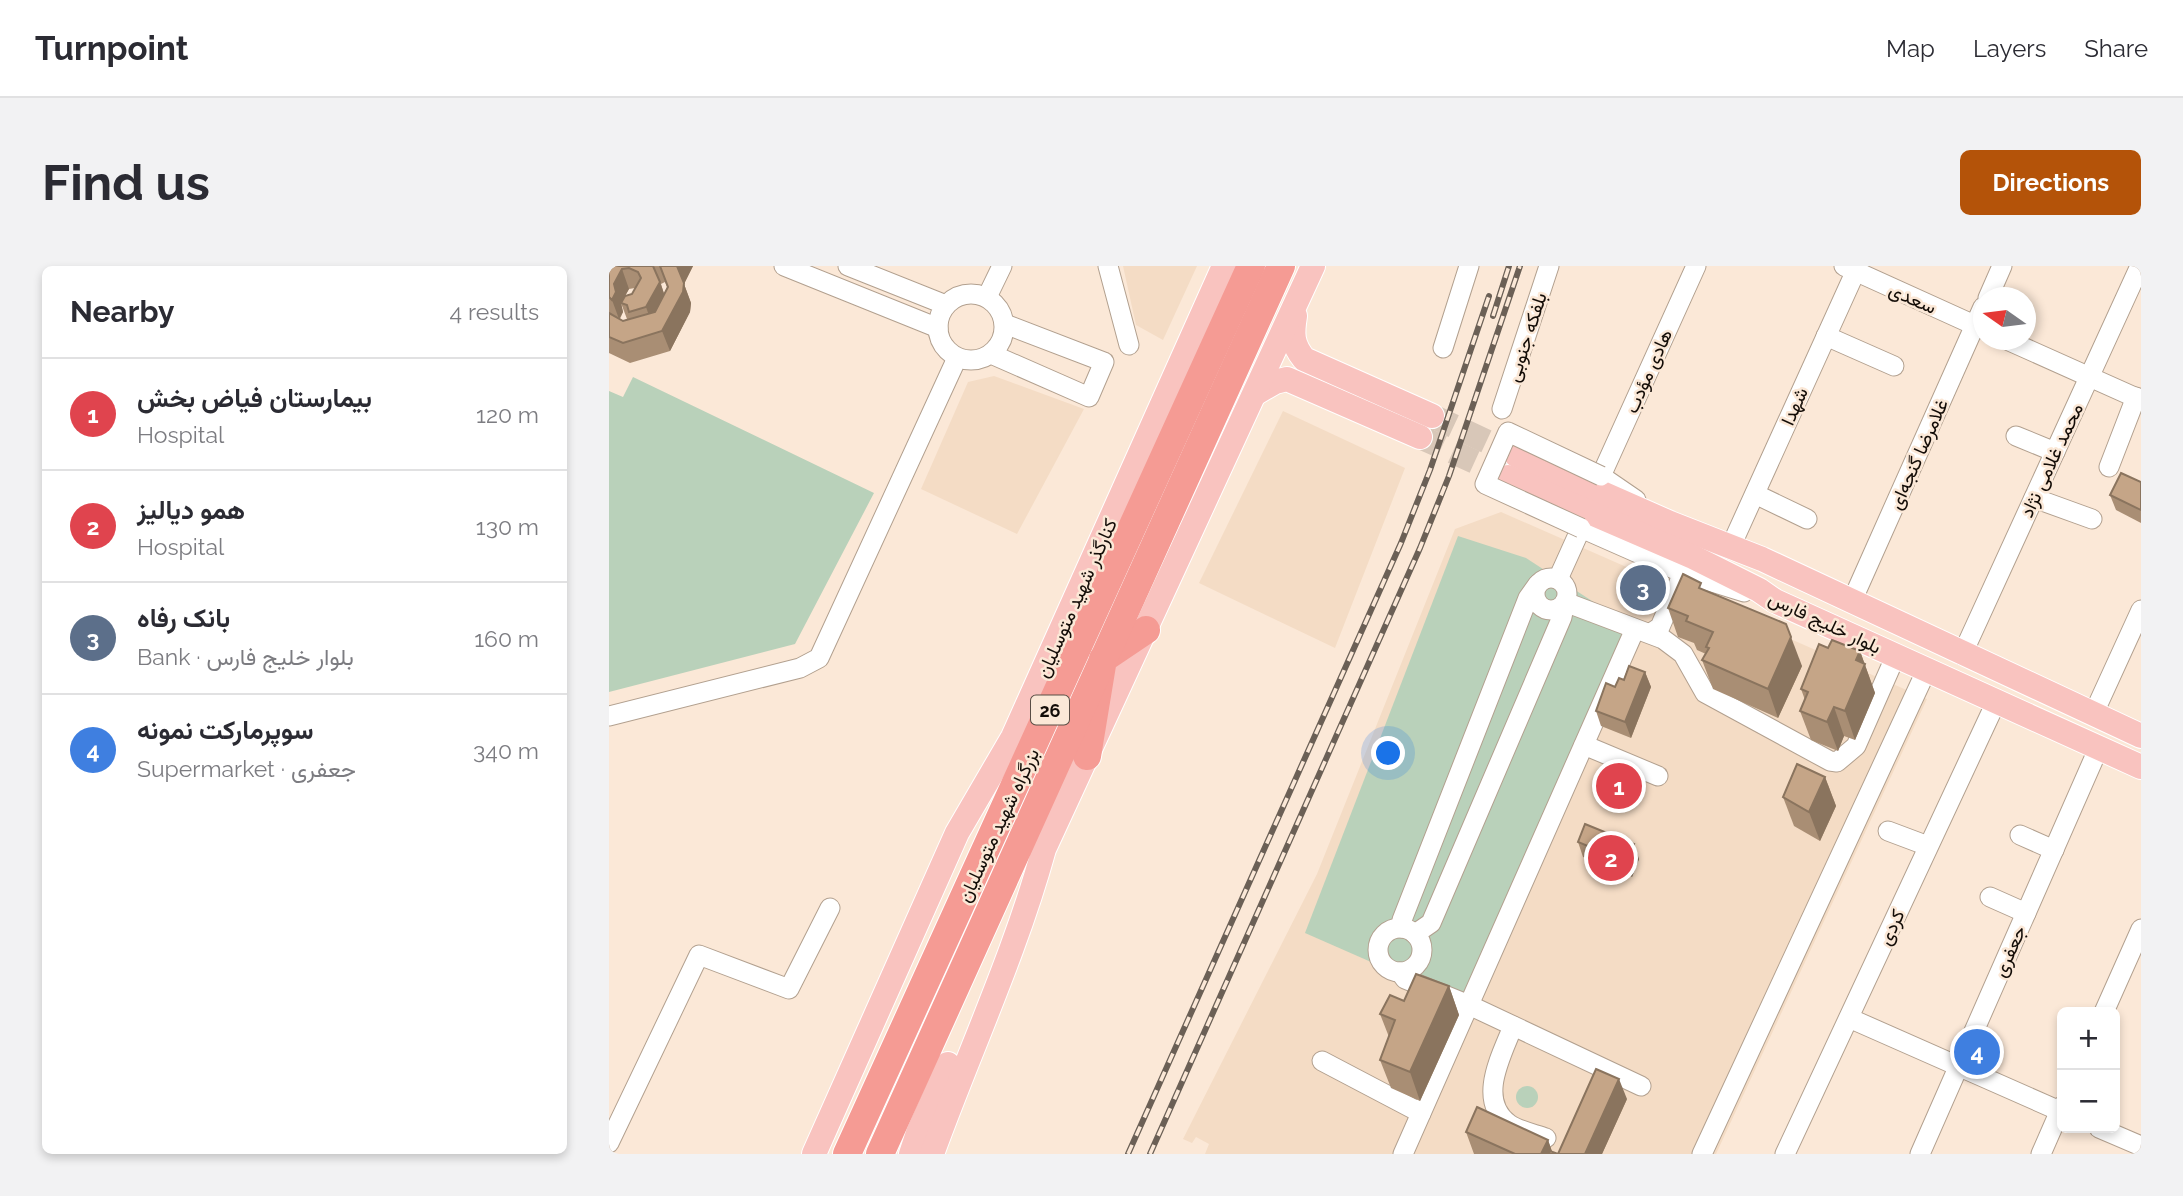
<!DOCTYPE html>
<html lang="en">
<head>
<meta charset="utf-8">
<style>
	body { margin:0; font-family:Raleway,Vazirmatn,sans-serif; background:#f2f2f3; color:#2b2b33 }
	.controls { position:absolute; right:21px; bottom:21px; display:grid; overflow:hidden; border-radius:10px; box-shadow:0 4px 10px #0003 }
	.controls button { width:63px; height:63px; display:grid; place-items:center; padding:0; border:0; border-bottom:2px solid #e1e1e2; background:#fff; color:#2b2b33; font:35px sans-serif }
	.compass { position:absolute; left:1364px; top:21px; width:63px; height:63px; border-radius:50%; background:#fff; box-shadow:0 4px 10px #0003; rotate:284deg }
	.you { position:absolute; left:780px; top:488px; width:24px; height:24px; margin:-18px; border:5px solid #fff; border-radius:50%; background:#1a73e8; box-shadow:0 0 0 10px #1a73e833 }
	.badge { display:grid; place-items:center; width:46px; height:46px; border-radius:50%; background:#b45309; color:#fff; font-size:23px; font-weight:700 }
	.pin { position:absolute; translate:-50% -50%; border:4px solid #fff; box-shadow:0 2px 7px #0006 }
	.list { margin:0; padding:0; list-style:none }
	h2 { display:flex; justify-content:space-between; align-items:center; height:91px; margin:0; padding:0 28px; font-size:30px }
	h2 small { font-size:23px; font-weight:400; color:#7c7c81 }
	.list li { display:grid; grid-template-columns:46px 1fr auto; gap:21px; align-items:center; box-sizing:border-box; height:112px; padding:0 28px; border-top:2px solid #e1e1e2 }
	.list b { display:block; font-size:26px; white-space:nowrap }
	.list p { margin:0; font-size:23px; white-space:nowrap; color:#7c7c81 }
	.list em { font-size:23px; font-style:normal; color:#7c7c81 }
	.map { position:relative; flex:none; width:1532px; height:888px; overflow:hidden; border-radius:10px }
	header { display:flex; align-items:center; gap:42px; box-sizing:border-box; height:98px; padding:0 35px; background:#fff; border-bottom:2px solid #e1e1e2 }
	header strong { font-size:33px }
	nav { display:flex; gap:38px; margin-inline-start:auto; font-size:24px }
	.intro { display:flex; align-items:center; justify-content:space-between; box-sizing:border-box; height:168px; padding:0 42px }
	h1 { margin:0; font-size:49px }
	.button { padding:18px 32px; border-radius:10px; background:#b45309; color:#fff; font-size:24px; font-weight:700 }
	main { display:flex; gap:42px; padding:0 42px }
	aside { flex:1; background:#fff; border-radius:10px; box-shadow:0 4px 10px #0003 }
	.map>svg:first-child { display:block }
	.built { fill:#f4dcc5 }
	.green { fill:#b9d1ba }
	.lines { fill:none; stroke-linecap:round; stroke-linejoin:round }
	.major-tunnel { stroke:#d8c7b8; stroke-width:24; stroke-dasharray:24 12; stroke-linecap:butt }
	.minor-casing { stroke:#b2a08f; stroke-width:21 }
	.major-casing { stroke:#fff; stroke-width:26 }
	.highway-casing { stroke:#fff; stroke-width:30 }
	.minor { stroke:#fff; stroke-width:19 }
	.major { stroke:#f9c3bf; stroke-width:24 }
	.highway { stroke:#f59b94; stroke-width:28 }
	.rail-casing { stroke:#6b6056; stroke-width:6 }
	.rail { stroke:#fbe8d7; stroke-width:3.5; stroke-dasharray:10; stroke-linecap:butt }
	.minor-bridge-casing { stroke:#b2a08f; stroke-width:21; stroke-linecap:butt }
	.minor-bridge { stroke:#fff; stroke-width:19 }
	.wall { fill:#a98e74; fill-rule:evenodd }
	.shaded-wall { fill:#8a745e }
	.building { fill:#c5a587; stroke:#8a745e; stroke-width:2 }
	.labels { text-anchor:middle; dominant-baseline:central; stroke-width:5; stroke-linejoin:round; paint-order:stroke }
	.shield { fill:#fbe8d7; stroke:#594e45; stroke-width:2 }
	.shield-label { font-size:18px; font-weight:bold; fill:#130c07 }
	.street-label { font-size:19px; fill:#130c07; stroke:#fbe8d7 }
</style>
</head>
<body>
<header>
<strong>Turnpoint</strong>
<nav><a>Map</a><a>Layers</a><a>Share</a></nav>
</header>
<div class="intro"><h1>Find us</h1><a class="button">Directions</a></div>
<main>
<aside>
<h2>Nearby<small>4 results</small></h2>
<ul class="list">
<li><span class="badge" style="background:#e0444e">1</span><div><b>بیمارستان فیاض بخش</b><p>Hospital</p></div><em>120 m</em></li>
<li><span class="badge" style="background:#e0444e">2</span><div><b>همو دیالیز</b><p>Hospital</p></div><em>130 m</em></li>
<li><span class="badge" style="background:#5c6f8a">3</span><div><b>بانک رفاه</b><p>Bank · بلوار خلیج فارس</p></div><em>160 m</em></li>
<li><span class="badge" style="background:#3f7fe0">4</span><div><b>سوپرمارکت نمونه</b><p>Supermarket · جعفری</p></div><em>340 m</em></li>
</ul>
</aside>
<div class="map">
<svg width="1532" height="888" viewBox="0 0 1532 888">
	<rect width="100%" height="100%" fill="#fbe8d7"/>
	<!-- built -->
	<g class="built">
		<polygon points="514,0 588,0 554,74 527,59"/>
		<polygon points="385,110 475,143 408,268 312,223 359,116"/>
		<polygon points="674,145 796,202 726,382 590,317"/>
		<polygon points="892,246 1318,433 1107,888 596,888 600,878 587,871 583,877 574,873 708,608 846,263"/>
	</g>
	<!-- green -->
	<g class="green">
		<polygon points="24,111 265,227 186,378 0,426 0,125 14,131"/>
		<polygon points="849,270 917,292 1026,363 860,739 696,667"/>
		<circle cx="918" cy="831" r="11"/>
	</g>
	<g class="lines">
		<!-- major-tunnel -->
		<g class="major-tunnel">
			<polyline points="823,150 907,189"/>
			<polyline points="811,171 899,211"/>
		</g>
		<defs>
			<g id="minor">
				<polyline points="175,0 329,62"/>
				<polyline points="239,0 337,39"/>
				<polyline points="499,0 520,79"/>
				<polyline points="1235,0 1374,63"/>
				<circle cx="362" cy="61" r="33"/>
				<polyline points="378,31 393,0"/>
				<polyline points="1379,32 1393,0"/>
				<polyline points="1217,70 1285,100"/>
				<polyline points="1398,74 1532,134"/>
				<polyline points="834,82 860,0"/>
				<polyline points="382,88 480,131 495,96 396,58"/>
				<polyline points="893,143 940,0"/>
				<polyline points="1407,170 1446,186"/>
				<polyline points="1500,201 1527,131"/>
				<polyline points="1146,228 1198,253"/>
				<polyline points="1425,232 1483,253"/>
				<polyline points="1027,234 992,210 1087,0"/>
				<polyline points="1122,280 1249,0"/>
				<circle cx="942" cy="328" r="16"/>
				<polyline points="949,313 972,262 1074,307 1135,326"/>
				<polyline points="1243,335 1374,41"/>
				<polyline points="1042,367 1051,361 1074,307"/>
				<polyline points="1353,389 1531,0"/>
				<polyline points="1484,449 1532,344"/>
				<polyline points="0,450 191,402 210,392 348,92"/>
				<polyline points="975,479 1049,510"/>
				<polyline points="1279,565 1319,580"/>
				<polyline points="1411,569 1445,584"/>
				<polyline points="1381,631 1417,647"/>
				<polyline points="793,662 793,654 919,332 929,318"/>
				<circle cx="791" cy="684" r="22"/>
				<polyline points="806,668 822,657 953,351 956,336 1054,373 1074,388 1096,427 1221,495 1228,496 1247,480 1287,389"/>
				<polyline points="791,706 796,713 860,739 1032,820"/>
				<polyline points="1495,746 1532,663"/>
				<polyline points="1240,752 1453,846"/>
				<path d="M904 760C893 789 867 834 900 858 910 865 926 868 937 872"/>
				<polyline points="713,795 812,847"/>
				<polyline points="1490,862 1532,880"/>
				<polyline points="0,877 90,689 180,723 221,642"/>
				<polyline points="794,888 1026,363"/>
				<polyline points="1093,888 1318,403"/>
				<polyline points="1176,888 1388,434"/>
				<polyline points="1311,888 1490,481"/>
				<polyline points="1432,888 1453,840"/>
			</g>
			<g id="major">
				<path d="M686 50C683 68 683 78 695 93L823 150"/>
				<polyline points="647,127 666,116 678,113 811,171"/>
				<polyline points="907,189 1061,257 1153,293 1532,470"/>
				<polyline points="899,211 1084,291 1150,324 1166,335 1532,501"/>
				<polyline points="205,888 348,567 404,471 615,0"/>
				<polyline points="302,888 309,867 339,798"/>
				<path d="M323 888C360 786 406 688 435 583L704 0"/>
			</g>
			<g id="highway">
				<polyline points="478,490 494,393 537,364"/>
				<polyline points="238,888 642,0"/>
				<polyline points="271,888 672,0"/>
			</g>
		</defs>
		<!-- minor casing -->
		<use href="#minor" class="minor-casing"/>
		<!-- major casing -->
		<use href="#major" class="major-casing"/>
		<!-- highway casing -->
		<use href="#highway" class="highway-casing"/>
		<!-- minor -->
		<use href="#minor" class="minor"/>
		<!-- major -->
		<use href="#major" class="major"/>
		<!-- highway -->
		<use href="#highway" class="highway"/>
		<defs>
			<g id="rail">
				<polyline points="884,50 900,0"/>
				<polyline points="519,888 792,277 821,204 880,30"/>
				<polyline points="541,888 811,282 840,210 911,0"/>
			</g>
		</defs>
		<!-- rail casing -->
		<use href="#rail" class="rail-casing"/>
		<!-- rail -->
		<use href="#rail" class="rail"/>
		<defs>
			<polyline id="minor-bridge" points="972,262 876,218 899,166 992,210"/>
		</defs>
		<!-- minor-bridge casing -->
		<use href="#minor-bridge" class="minor-bridge-casing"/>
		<!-- minor-bridge -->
		<use href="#minor-bridge" class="minor-bridge"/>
	</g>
	<!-- wall -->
	<g class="wall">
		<path d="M0 0H84L75 18 82 37 81 46 61 85 21 97 0 87ZM56 16 58 21 55 28 52 18ZM26 22 23 28 16 30 20 23ZM12 37 18 53 14 55 11 53 14 46Z"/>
		<polygon points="1532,216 1532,257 1507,244 1501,229"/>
		<polygon points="1095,324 1193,400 1169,452 1104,423 1093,394 1097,388 1088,384 1085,377 1069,371 1059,342"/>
		<polygon points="1219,382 1251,385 1266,427 1246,474 1235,470 1229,485 1202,474 1191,445 1196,434 1192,423"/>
		<polygon points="1036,406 1042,421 1022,472 992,460 987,445 1006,421 1015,414"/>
		<polygon points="1216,511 1227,540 1211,575 1185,560 1174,531"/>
		<polygon points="969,576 1030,593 1023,611 974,591"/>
		<polygon points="840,720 850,749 811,835 782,822 771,794 780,771 771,748 795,735"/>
		<polygon points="1018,833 993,888 865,888 857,866 939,874 943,886 949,888"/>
	</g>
	<!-- shaded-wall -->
	<g class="shaded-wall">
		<polygon points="68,0 84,0 75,18 82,37 81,46 61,85 53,65"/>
		<polygon points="13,3 20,23 12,37 14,46 10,53 3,34 5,18"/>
		<polygon points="51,16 58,36 44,61 37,41"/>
		<polygon points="1182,371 1193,400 1169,452 1159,423"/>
		<polygon points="1251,385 1266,427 1246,474 1236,445 1247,394"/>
		<polygon points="1036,406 1042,421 1022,472 1016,456"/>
		<polygon points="1225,441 1235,470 1229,485 1218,456"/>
		<polygon points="1216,511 1227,540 1211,575 1200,546"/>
		<polygon points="1025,578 1030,593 1023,611 1017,596"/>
		<polygon points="840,720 850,749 811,835 801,806"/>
		<polygon points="1010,813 1018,833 993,888 976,888"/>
		<polygon points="939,874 944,888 932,888"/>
	</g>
	<!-- building -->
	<g class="building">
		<polygon points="0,0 44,0 51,16 37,41 20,46 18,39 12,37 16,30 23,28 32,12 29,6 20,2 13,3 5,18 7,26 3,34 0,31"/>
		<polygon points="51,0 68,0 75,17 74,26 53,65 14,77 0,71 0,47 14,55 46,46 59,21"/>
		<polygon points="1512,207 1532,216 1532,244 1501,229"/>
		<polygon points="1074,308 1092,317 1090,322 1177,358 1182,371 1159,423 1093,394 1100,382 1097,381 1104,366 1077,355 1079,350 1059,342"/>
		<polygon points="1223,374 1251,385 1247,394 1256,398 1236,445 1225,441 1218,456 1191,445 1199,426 1192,423 1210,378 1219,382"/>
		<polygon points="1020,400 1036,406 1016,456 987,445 997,417 1006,421 1010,412 1015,414"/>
		<polygon points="1188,498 1216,511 1200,546 1174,531"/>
		<polygon points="976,558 1025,578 1017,596 969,576"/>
		<polygon points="807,708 840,720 801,806 771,794 786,754 771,748 781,729 795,735"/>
		<polygon points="987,803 1010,813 976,888 940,888 941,885 949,888"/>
		<polygon points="868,841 939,874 932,888 906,888 857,866"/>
	</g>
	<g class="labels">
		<!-- shield labels -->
		<rect class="shield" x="422" y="429.5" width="38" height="29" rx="5"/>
		<g class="shield-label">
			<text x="441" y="444">26</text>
		</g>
		<!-- street labels -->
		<g class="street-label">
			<text transform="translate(1304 32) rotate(24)">سعدی</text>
			<text transform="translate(917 71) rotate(-72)">بلفکه جنوبی</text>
			<text transform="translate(1039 105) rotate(-66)">هادی مؤدب</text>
			<text transform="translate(1185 140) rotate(-66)">شهدا</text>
			<text transform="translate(1309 188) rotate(-66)">غلامرضا گنجه‌ای</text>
			<text transform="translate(1442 194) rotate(-65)">محمد غلامی نژاد</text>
			<text transform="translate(467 332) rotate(-66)">کنارگذر شهید متوسلیان</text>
			<text transform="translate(1216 356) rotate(25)">بلوار خلیج فارس</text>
			<text transform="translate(389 559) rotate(-65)">بزرگراه شهید متوسلیان</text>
			<text transform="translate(1282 661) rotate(-65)">کردی</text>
			<text transform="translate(1400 685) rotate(-66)">جعفری</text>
		</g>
	</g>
</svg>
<div class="controls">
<button>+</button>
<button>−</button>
</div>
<svg class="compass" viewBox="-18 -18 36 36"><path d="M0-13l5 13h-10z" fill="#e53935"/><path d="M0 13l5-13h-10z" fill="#7c7c81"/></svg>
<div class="you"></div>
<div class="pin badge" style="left:1010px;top:520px;background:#e0444e">1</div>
<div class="pin badge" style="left:1002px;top:592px;background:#e0444e">2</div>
<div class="pin badge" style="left:1034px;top:322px;background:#5c6f8a">3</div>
<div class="pin badge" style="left:1368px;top:786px;background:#3f7fe0">4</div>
</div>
</main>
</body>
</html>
